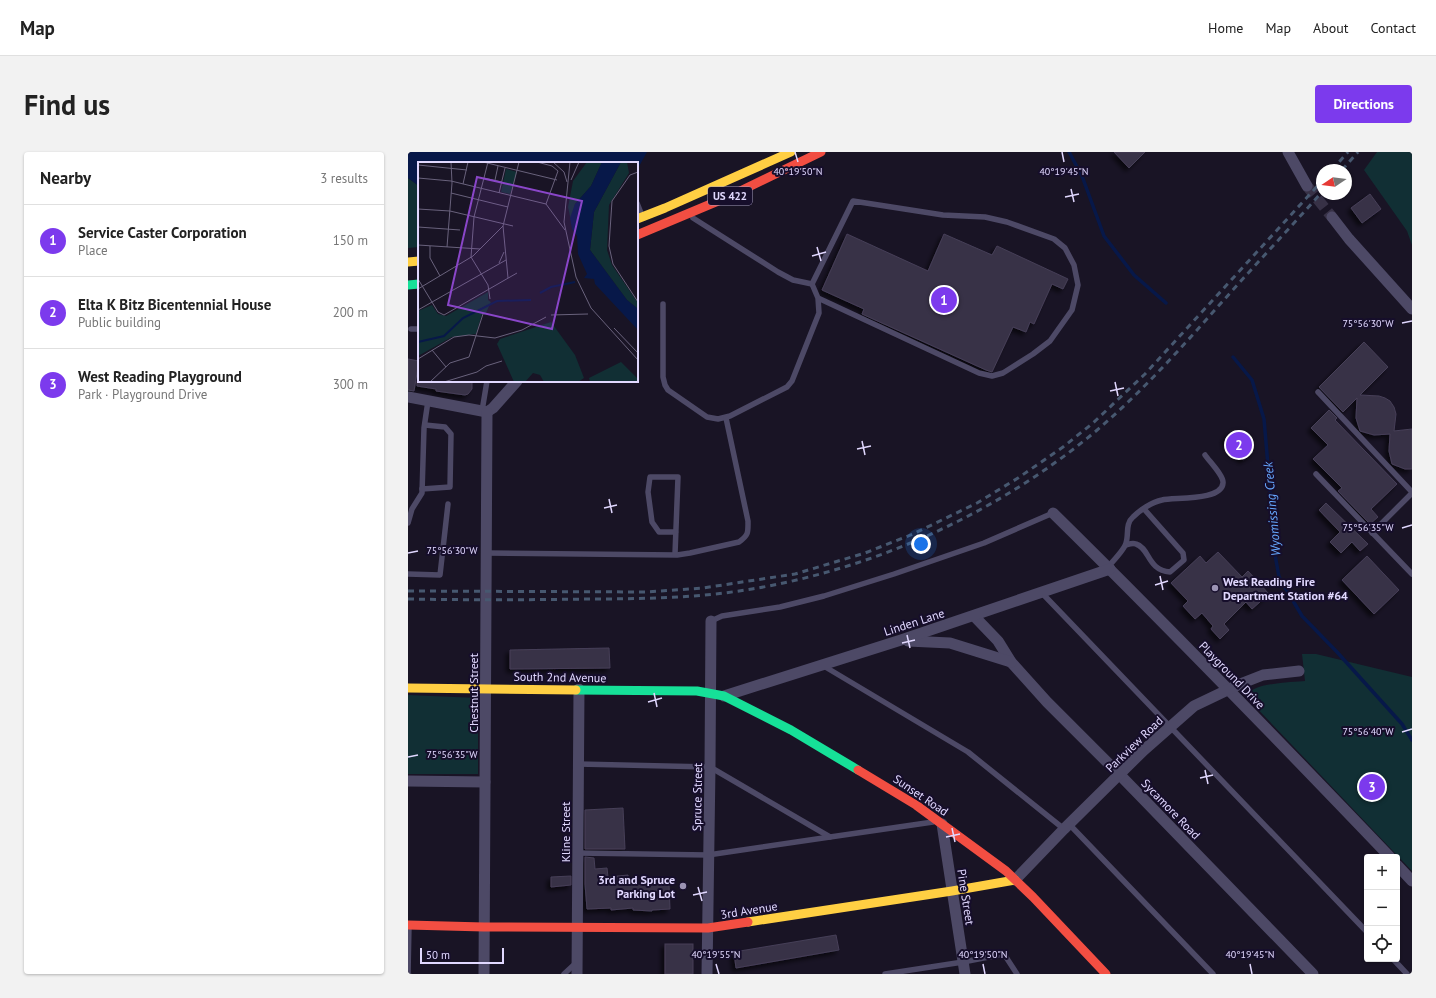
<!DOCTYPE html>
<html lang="en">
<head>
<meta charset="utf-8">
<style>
	body { margin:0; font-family:"PT Sans",sans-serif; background:#f2f2f2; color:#222 }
	.controls { position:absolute; right:12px; bottom:12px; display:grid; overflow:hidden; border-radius:4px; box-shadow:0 1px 3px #0004 }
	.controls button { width:36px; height:36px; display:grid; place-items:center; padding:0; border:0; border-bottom:1px solid #e0e0e0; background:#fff; color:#222; font:20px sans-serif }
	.compass { position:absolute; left:908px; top:12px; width:36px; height:36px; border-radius:50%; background:#fff; box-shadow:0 1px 3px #0004; rotate:257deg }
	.scale { position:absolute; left:12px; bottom:10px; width:84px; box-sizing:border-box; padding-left:4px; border:2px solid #e1d8ff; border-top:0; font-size:11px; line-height:14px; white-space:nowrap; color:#e1d8ff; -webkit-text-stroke:3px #160e2b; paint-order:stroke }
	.you { position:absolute; left:513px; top:392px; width:14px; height:14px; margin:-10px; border:3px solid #fff; border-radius:50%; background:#1a73e8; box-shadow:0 0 0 6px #1a73e833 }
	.badge { display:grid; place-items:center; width:26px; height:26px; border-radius:50%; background:#7c3aed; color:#fff; font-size:13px; font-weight:700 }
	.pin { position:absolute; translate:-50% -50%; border:2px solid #fff; box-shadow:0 1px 4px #0006 }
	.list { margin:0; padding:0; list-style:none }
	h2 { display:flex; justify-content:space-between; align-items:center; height:52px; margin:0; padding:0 16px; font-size:17px }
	h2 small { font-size:13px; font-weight:400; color:#767676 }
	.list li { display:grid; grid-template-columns:26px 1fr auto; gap:12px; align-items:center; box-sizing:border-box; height:72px; padding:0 16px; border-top:1px solid #e0e0e0 }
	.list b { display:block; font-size:15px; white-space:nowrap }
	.list p { margin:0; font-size:13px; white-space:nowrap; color:#767676 }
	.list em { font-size:13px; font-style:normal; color:#767676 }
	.icon { flex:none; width:22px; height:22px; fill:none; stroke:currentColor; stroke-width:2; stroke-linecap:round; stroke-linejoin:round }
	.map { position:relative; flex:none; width:1004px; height:822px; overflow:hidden; border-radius:4px }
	header { display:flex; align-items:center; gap:24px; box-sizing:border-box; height:56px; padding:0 20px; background:#fff; border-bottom:1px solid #e0e0e0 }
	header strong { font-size:19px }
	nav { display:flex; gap:22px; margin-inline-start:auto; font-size:14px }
	.intro { display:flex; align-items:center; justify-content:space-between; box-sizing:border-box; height:96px; padding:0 24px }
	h1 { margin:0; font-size:28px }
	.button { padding:10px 18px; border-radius:4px; background:#7c3aed; color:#fff; font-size:14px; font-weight:700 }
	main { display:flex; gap:24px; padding:0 24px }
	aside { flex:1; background:#fff; border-radius:4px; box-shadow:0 1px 3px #0004 }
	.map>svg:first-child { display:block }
	.green { fill:#112f34 }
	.water { fill:#071849 }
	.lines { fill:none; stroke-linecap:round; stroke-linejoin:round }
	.stream { stroke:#071849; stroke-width:3.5 }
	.building { fill:#393246; stroke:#463f58; filter:url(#shadow) }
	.street-tunnel { stroke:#373146; stroke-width:11; stroke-dasharray:11 5.5; stroke-linecap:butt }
	.lane { stroke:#4d4966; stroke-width:5.5 }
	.street { stroke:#4d4966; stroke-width:11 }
	.fast { stroke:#16e098; stroke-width:9 }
	.slow { stroke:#ffcf43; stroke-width:9 }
	.jam { stroke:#f24e42; stroke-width:9 }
	.rail { stroke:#475870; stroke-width:3; stroke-dasharray:6 5; stroke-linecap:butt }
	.slow-bridge { stroke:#ffcf43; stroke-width:9 }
	.jam-bridge { stroke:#f24e42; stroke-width:9 }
	.ticks { fill:none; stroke:#e1d8ff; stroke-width:1.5 }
	.poi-dot { fill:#9b93b3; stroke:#160e2b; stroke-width:1.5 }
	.labels { text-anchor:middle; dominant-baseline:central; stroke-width:4; stroke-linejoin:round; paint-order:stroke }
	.shield { fill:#160e2b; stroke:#a49bbf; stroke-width:1 }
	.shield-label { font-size:11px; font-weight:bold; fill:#e1d8ff }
	.poi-label { font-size:12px; font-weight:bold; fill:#e1d8ff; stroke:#160e2b; text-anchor:start }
	.street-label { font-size:12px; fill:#e1d8ff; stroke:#160e2b }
	.water-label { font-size:13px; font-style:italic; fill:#66a8ff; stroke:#160e2b }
	.inset-river { fill:none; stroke:#071849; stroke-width:2 }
	.inset-road { fill:none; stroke:#69627c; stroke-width:1 }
	.view { fill:#8a46c9; fill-opacity:0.15; stroke:#8a46c9; stroke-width:2 }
	.inset-edge { fill:none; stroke:#e1d8ff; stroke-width:2 }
	.ticks-label { font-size:10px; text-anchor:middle; fill:#e1d8ff; stroke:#160e2b; stroke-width:4; stroke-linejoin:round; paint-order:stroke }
</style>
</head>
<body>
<header>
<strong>Map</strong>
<nav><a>Home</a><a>Map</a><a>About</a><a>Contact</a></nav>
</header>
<div class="intro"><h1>Find us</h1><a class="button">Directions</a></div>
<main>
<aside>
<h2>Nearby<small>3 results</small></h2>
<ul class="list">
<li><span class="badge">1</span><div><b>Service Caster Corporation</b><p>Place</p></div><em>150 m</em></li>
<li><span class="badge">2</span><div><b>Elta K Bitz Bicentennial House</b><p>Public building</p></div><em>200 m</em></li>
<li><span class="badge">3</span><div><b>West Reading Playground</b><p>Park · Playground Drive</p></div><em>300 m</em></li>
</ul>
</aside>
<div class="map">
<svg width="1004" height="822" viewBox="0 0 1004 822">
	<defs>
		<filter id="shadow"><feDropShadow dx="-3.5" dy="3.5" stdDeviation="2" flood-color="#0009"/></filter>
	</defs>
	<rect width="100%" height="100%" fill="#191425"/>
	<!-- green -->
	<g class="green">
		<polygon points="969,0 1004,0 1004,93 999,79 956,18"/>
		<polygon points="0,26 11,34 11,95 0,96"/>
		<path d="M894 502H908L1004 525V719L844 551C842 548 840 546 841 542 845 531 886 530 897 529Z"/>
		<polygon points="0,543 70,546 70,622 0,622"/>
	</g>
	<!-- water -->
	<polygon class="water" points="0,0 239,0 229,18 229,11 11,11 11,34 0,26"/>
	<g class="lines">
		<!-- stream -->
		<g class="stream">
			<polyline points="661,0 674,24 696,84 726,123 758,151"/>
			<polyline points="825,205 844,228 856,267 863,349 864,386 871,425 894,464 929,500 994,572 1004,588"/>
		</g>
	</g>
	<!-- building -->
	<g class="building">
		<polygon points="706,0 737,0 721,16"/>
		<polygon points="962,42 973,57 954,71 943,56"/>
		<polygon points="439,82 520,119 536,82 584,103 589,94 660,127 655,137 644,132 626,172 622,170 618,180 605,175 584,220 578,218 454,162 456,157 414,138"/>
		<polygon points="956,190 980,215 952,243 971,244 977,246 982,249 986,255 988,262 986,279 1004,277 1004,317 997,317 984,312 981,299 982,282 966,283 952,279 948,266 949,246 935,260 911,235"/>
		<polygon points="0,207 11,209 6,239 0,238"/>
		<polygon points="9,229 64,229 64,237 60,242 57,243 28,239 28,237 9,234"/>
		<polygon points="921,258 929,266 927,268 989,332 963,357 970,365 962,372 930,339 934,336 905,307 920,293 903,276"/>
		<polygon points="827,278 845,300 835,308 817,287"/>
		<polygon points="918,351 960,392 952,399 944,390 933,401 922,390 932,380 911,358"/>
		<polygon points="810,400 834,425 840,419 861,442 844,457 838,450 816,472 821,478 812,487 803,477 805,474 794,461 787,467 775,454 780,449 763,431 792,404 798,411"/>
		<polygon points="959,404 991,438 966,462 934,428"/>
		<polygon points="201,496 202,516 102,517 102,498"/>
		<polygon points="215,656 217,697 177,697 177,658"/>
		<polygon points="177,705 186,706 187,717 199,716 200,725 220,723 221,733 261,732 262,757 244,758 244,759 225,758 225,756 203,758 203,756 179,757 177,732"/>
		<polygon points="163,724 163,733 143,735 143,725"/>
		<polygon points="428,783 431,798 328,816 326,800"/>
		<rect x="257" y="792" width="28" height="30"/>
	</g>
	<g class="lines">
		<!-- street-tunnel -->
		<polyline class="street-tunnel" points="899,34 924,65"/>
		<!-- lane -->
		<g class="lane">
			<polyline points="229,51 233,61"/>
			<polyline points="285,66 370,120 385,128 404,132"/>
			<polyline points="255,152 255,225 257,233 260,238 299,265 310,267 322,264 379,235 384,229 411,161 410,146 404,132 445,49 535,63 577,65 599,70 646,87 657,96 666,113 670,133 664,158 642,189 625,202 595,221 584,224 571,221 410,146"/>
			<polyline points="3,177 11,177"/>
			<polyline points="910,240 1004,340"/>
			<polyline points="74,259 79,229"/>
			<polyline points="908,322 1004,422"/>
			<polyline points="14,337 42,335 43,282 37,275 17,273"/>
			<polyline points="0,371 4,357 14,341 16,276 20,249"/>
			<polyline points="964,381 1004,341"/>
			<path d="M718 393C720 392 725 391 728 392 742 396 739 418 762 420L776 408 775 401 736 357"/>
			<path d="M78 401 269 403 282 401 331 390C341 383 340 380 340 369L318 266"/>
			<polyline points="267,402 270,325 242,325 240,340 244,370 251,380 268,380"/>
			<path d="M700 415C705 409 717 397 718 391 721 382 717 372 725 365 732 358 744 350 754 348 766 345 814 349 815 331 816 324 801 309 797 303"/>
			<polyline points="0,422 32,423 40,352"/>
			<polyline points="633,440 959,780"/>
			<polyline points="303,469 314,464 372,455 416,444 486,422 576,391 645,361"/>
			<polyline points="414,513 560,600 656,677"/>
			<polyline points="170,612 302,615 422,685 525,670"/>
			<polyline points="661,672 805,822"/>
			<polyline points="170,701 300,703 422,685"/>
			<polyline points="985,807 999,822"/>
			<polyline points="0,822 1,774"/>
			<polyline points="156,822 169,810"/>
			<polyline points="477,822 555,810 596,802 609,822"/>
		</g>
		<!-- street -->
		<g class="street">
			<polyline points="880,0 899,34"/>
			<polyline points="924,65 941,87 1004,157"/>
			<polyline points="0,245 79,260 85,256 109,229"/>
			<path d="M645 361C759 473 871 589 982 705"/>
			<polyline points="566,464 590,489 603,510 639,550 712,623 905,822"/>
			<polyline points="500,489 542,491 603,510"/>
			<polyline points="316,544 493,488 702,417"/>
			<polyline points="0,629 77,630"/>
			<polyline points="534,672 557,822"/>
			<polyline points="989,713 1004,729"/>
			<polyline points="607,728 656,677 736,598 786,554 832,532 855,523 891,519"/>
			<polyline points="76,822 79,260"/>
			<polyline points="169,822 171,537"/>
			<polyline points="299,822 302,615 303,469"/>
		</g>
		<!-- fast -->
		<g class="fast">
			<polyline points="0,133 11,132"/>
			<polyline points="168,538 289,539 316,544 383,578 450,618"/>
		</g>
		<!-- slow -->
		<g class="slow">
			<polyline points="0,110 11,109"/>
			<polyline points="0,536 168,538"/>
			<polyline points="340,770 544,739 607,728"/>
		</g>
		<!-- jam -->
		<g class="jam">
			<polyline points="450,618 508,653 598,719 625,745 698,822"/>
			<polyline points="0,773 76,775 300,776 340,770"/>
		</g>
		<!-- rail -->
		<g class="rail">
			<polyline points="924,18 940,0"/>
			<polyline points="934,18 950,0"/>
			<polyline points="0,439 239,440 295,436 387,422 457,401 505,382 569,351 610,326 655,295 685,271 737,222 914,29"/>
			<path d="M0 447C60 448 120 448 180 447 235 447 290 446 344 437 469 416 591 360 688 279 734 240 774 195 814 150 847 113 881 77 914 40"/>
		</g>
		<!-- slow-bridge -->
		<polyline class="slow-bridge" points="229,67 257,56 383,0"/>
		<!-- jam-bridge -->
		<polyline class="jam-bridge" points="229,83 322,44 413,0"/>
	</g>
	<!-- ticks -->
	<path class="ticks" d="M387 0 390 10M654 0 656 10M663 37 666 50M657 45 671 42M409 95 413 109M404 104 418 100M994 171 1004 169M707 230 710 244M702 239 716 236M454 289 457 303M449 297 463 294M201 347 204 361M196 356 209 353M994 376 1004 373M0 401 10 399M752 424 755 438M747 433 760 429M499 483 502 496M494 491 507 488M246 541 249 555M240 550 254 546M994 580 1004 577M0 605 10 603M797 618 800 632M792 626 805 623M544 676 547 690M538 685 552 682M290 735 294 749M285 743 299 740M308 812 311 822M575 812 577 822M842 812 844 822"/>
	<!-- markers -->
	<g class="poi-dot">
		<circle cx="807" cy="436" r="4"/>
		<circle cx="275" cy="734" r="4"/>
	</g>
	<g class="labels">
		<!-- shield labels -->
		<rect class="shield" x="300" y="35" width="44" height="18" rx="3"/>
		<g class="shield-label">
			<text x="322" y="44">US 422</text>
		</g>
		<!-- poi labels -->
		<g class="poi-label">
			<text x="815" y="429">West Reading Fire<tspan x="815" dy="14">Department Station #64</tspan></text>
			<text x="267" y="727" text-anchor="end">3rd and Spruce<tspan x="267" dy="14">Parking Lot</tspan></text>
		</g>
		<!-- street labels -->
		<g class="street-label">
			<text transform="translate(506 470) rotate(-18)">Linden Lane</text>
			<text transform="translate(824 523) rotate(46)">Playground Drive</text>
			<text transform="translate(152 525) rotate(1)">South 2nd Avenue</text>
			<text transform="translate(65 541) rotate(-90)">Chestnut Street</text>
			<text transform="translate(726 592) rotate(-44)">Parkview Road</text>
			<text transform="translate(513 643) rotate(34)">Sunset Road</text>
			<text transform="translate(289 645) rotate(-89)">Spruce Street</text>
			<text transform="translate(763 657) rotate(46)">Sycamore Road</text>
			<text transform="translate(157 680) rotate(-90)">Kline Street</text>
			<text transform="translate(558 745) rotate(81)">Pine Street</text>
			<text transform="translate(341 758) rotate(-9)">3rd Avenue</text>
		</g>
		<!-- water labels -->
		<g class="water-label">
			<text transform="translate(864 357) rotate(-95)">Wyomissing Creek</text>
		</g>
	</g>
	<!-- overview -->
	<g transform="translate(10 10)">
		<rect width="220" height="220" fill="#191425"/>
		<path d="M169 0H184L173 24 157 42 153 59 150 45 155 19ZM203 0H209L211 11 191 43 189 88 194 103 220 141V147L209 138 172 88 176 50ZM88 7 99 10 92 32 83 30ZM70 130V138L73 140 67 153 64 152 58 172 34 175 0 194V149L14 143 20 152 28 154ZM133 160 157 193 166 216 160 220H126L122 213 115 211 107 220H96L79 182 82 177ZM203 200 220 217V220H172L171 216Z" fill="#112f34"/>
		<path d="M184 0H203L176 50 172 88 209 138 220 147V168L177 122 176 117 166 116 169 112 160 92 159 74 154 67 152 56 157 42 173 24Z" fill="#071849"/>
		<path class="inset-river" d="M122 131 133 125 157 120M0 180 26 174 45 156 79 139 113 138"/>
		<path class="inset-road" d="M65 0 139 18M70 0 56 55 53 95 70 123 72 137M119 0 134 4 140 9 128 42 147 68M135 0 146 10 149 20M152 0 146 60 158 115 173 146 220 198M0 3 49 8M220 10 212 13 194 39 191 84 195 102 220 140M0 16 33 19 128 42M66 16 84 20M77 18 80 4M153 18 161 0M45 22 50 0M33 31 90 45M81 31 87 6M0 47 32 49 95 64M85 64 90 116M0 65 42 68M0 83 62 87M12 84V96L22 114M29 85 34 21 33 0M81 101 86 90M0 117 20 150 26 153 99 111M0 127 55 94 85 64 101 0M0 148 88 98M133 153 170 152M196 166 220 191M14 188 28 205M0 197 36 175 51 173 77 176 104 168 128 155M12 220 32 201 51 195 65 152M26 220 59 210 68 204 84 199"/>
		<path class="view" d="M59 15 164 39 134 167 30 143Z"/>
		<rect width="220" height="220" class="inset-edge"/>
	</g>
	<g class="ticks-label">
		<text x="390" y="23">40°19'50"N</text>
		<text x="656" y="23">40°19'45"N</text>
		<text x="960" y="175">75°56'30"W</text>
		<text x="960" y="379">75°56'35"W</text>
		<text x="44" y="402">75°56'30"W</text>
		<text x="960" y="583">75°56'40"W</text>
		<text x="44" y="606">75°56'35"W</text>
		<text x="308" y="806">40°19'55"N</text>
		<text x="575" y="806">40°19'50"N</text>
		<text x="842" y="806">40°19'45"N</text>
	</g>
</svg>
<div class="controls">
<button>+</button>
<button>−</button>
<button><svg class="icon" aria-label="locate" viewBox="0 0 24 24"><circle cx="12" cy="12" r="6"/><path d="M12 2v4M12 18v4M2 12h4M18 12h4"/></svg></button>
</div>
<svg class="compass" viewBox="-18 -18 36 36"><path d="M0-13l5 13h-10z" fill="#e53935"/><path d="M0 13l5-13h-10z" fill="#767676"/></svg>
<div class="scale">50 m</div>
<div class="you"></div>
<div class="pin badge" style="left:536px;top:148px">1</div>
<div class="pin badge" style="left:831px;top:293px">2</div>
<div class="pin badge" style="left:964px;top:635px">3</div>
</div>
</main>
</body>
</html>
